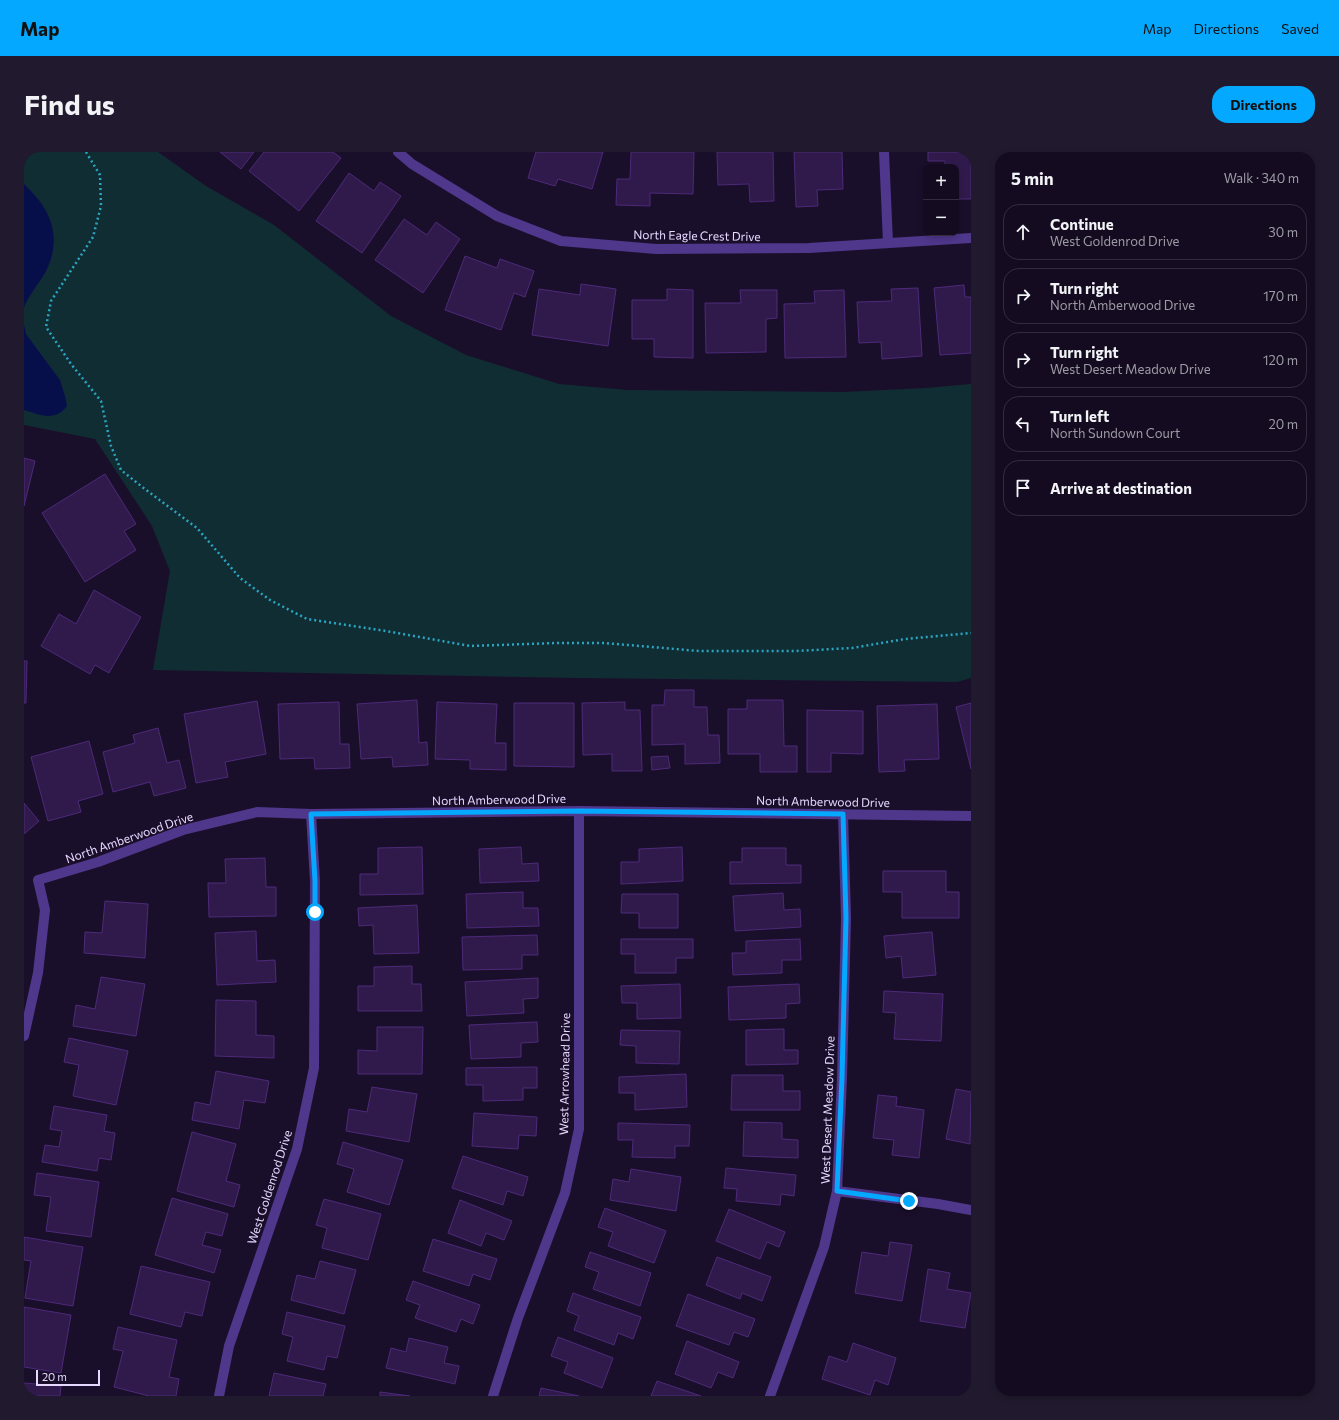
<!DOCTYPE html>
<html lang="en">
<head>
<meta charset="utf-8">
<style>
	body { margin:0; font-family:Commissioner,sans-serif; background:#21192d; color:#f1f3f6 }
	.controls { position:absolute; right:12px; top:12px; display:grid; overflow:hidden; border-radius:8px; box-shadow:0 2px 6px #0003 }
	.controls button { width:36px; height:36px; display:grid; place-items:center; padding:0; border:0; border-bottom:1px solid #332b3e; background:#140b20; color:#f1f3f6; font:20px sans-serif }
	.scale { position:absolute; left:12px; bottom:10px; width:64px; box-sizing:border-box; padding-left:4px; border:2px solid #e6d8ff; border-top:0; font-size:11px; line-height:14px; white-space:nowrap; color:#e6d8ff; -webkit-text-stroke:3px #1a0f2a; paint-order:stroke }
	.stop { position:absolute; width:12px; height:12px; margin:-9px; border:3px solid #04a8ff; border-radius:50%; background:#fff }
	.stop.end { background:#04a8ff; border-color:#fff; box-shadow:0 1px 4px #0008 }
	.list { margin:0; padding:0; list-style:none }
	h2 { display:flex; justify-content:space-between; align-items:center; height:52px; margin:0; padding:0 16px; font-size:17px }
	h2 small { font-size:13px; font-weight:400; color:#9d9ba5 }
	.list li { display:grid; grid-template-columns:26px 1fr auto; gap:12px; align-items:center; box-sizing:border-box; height:56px; margin:0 8px 8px; padding:0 8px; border:1px solid #332b3e; border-radius:16px }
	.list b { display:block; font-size:15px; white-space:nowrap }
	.list p { margin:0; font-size:13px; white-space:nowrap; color:#9d9ba5 }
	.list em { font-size:13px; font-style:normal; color:#9d9ba5 }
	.icon { flex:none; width:22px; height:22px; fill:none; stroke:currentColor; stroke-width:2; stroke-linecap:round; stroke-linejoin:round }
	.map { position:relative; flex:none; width:947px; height:1244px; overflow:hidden; border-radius:16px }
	header { display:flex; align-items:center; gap:24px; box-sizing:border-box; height:56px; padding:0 20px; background:#04a8ff; color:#111 }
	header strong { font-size:19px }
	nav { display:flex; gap:22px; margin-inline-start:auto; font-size:14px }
	.intro { display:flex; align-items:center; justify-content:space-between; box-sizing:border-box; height:96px; padding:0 24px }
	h1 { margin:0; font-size:28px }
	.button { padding:10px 18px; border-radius:16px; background:#04a8ff; color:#111; font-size:14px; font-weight:700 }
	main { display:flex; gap:24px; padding:0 24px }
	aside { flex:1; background:#140b20; border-radius:16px; box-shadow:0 2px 6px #0003 }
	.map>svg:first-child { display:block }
	.green { fill:#112d34 }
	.water { fill:#070f4a }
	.building { fill:#301a4c; stroke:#4d2a79 }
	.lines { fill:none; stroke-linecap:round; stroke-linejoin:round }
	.path { stroke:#29a6c2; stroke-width:2.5; stroke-dasharray:2 3; stroke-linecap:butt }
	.street { stroke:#4f378c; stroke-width:10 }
	.route { stroke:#04a8ff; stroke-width:5 }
	.labels { text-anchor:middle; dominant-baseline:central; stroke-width:3; stroke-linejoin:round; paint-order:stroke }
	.street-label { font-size:12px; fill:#e6d8ff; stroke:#1a0f2a }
</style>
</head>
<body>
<header>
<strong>Map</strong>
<nav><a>Map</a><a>Directions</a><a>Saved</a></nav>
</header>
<div class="intro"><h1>Find us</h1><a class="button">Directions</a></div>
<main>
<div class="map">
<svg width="947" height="1244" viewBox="0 0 947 1244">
	<rect width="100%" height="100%" fill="#1a0f2a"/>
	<!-- green -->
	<polygon class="green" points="0,0 134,0 182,34 250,73 367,164 442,203 535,232 604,238 819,240 902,236 947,232 947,526 933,530 555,526 129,518 146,419 128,374 71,287 0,273"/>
	<!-- water -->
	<g class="water">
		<path d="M0 32C8 40 18 50 23 61 34 82 31 106 18 126 11 136 5 144 0 155Z"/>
		<path d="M0 173 2 182 36 228 41 244 43 254C31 270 16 263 0 258Z"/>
	</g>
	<!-- building -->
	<g class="building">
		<polygon points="196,0 230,0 217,17"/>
		<polygon points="240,0 309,0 317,6 275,59 225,19"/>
		<polygon points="512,0 579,0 568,37 534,27 531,34 504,26"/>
		<polygon points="607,0 670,0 669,42 626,41 626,54 592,53 593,27 606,27"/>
		<polygon points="693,0 749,0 750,49 726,50 725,32 694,33"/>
		<polygon points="770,0 818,0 819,37 793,38 794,54 772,55"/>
		<polygon points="904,0 947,0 947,47 932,47 932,15 921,15 921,9 904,9"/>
		<polygon points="325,21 350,39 356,30 377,44 338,101 292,69"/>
		<polygon points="380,67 403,83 412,70 436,87 399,141 351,108"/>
		<polygon points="441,104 473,116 476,107 510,119 501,145 490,141 477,178 421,158"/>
		<polygon points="557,132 592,137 584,194 508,183 515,137 556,143"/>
		<polygon points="940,133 941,145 947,145 947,201 916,203 910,136"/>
		<polygon points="894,136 898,204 858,207 857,190 835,191 833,150 868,149 867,137"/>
		<polygon points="643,137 669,138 669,206 630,205 630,187 608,187 608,148 643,148"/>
		<polygon points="716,138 753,138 753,166 742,167 742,200 682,201 681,151 717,151"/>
		<polygon points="820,138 822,205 761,206 760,152 791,151 790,139"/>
		<polygon points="0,306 11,309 0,354"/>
		<polygon points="81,322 112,372 100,379 112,398 61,430 18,361"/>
		<polygon points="70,438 117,465 85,521 71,513 66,522 17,494 35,462 52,472"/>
		<polygon points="0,509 3,509 2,551 0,551"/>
		<polygon points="641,538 670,538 670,555 683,555 684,583 695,583 696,611 661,612 661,592 628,593 628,553 640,553"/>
		<polygon points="393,548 395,591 403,590 404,613 369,615 368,605 337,607 333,552"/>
		<polygon points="723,548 759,548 760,594 773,594 773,620 736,620 736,602 704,602 704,557 723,557"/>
		<polygon points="233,549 242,602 201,610 204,625 172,631 160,562"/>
		<polygon points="315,550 316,592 325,592 326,616 291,617 290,606 256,607 254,552"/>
		<polygon points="413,550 473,552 471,591 482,591 482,618 446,617 446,608 411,607"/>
		<polygon points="601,550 601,558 616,558 618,619 588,619 588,602 559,603 558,551"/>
		<polygon points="490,551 550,551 550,615 490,614"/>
		<polygon points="947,551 947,617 932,555"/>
		<polygon points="913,552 915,607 880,608 881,619 855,620 853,554"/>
		<polygon points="783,558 839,559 839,602 807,601 807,620 783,620"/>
		<polygon points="134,576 143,611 155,608 162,636 130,644 126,630 89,640 79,600 111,591 109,583"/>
		<polygon points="65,589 79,642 54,649 57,660 24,669 7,605"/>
		<polygon points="644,604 646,616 628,618 627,605"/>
		<polygon points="0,651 15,669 0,682"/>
		<polygon points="398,695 399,742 336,743 336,722 354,722 354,696"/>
		<polygon points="497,695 498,712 514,711 515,729 456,731 455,697"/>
		<polygon points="658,695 659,729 597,732 597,710 615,710 615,697"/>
		<polygon points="718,696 762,696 762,713 777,713 777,731 706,732 706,710 718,710"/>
		<polygon points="241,706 242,735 252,735 252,764 185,765 184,731 202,731 201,707"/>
		<polygon points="859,719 922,719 922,740 935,740 935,766 878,766 878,740 859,740"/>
		<polygon points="499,740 499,756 514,756 515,774 443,776 442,742"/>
		<polygon points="759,741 760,758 776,757 777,775 711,779 709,744"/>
		<polygon points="598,742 654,742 654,776 615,776 615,761 597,761"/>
		<polygon points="81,749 124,752 121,806 60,801 61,780 78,781"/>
		<polygon points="393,753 395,801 350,802 349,773 335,774 334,756"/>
		<polygon points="232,779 233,809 251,808 252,830 193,833 191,781"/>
		<polygon points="908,780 912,823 879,826 877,804 862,806 860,784"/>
		<polygon points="513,783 514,803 498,803 498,817 439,818 438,785"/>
		<polygon points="597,787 669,787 669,806 652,806 652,821 611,821 611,802 597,802"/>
		<polygon points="776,787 777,808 758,808 758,821 709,823 708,801 722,801 722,789"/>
		<polygon points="388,814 388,832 397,832 398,859 334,859 334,834 350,834 350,815"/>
		<polygon points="77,825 121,832 112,884 49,874 52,853 71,857"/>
		<polygon points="514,826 514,846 499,847 500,861 443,864 441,830"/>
		<polygon points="656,832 657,866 613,867 613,851 598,851 597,834"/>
		<polygon points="775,832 776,851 762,852 762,866 705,868 704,835"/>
		<polygon points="860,839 919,842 917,889 870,887 872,861 859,860"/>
		<polygon points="192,848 232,849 232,883 250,884 250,906 191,904"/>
		<polygon points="513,870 514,890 497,891 497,905 447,907 445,873"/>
		<polygon points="353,875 399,875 398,922 334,922 334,898 353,899"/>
		<polygon points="760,877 760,898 774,898 774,912 722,913 722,878"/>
		<polygon points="597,878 656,879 655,912 612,911 612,894 596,893"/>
		<polygon points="45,886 104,899 92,953 49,944 55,913 40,910"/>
		<polygon points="513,915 513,936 499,936 499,948 459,949 459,933 442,933 442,916"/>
		<polygon points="192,919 245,929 241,951 220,948 215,977 168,968 171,950 186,953"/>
		<polygon points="662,922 663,955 611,958 611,941 595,941 595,925"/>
		<polygon points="708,923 759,923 759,939 776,939 776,958 707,958"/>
		<polygon points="348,935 393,942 385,990 322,979 325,957 343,960"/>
		<polygon points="932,937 947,940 946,992 922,987"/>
		<polygon points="854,943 873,945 872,954 900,958 895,1006 868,1003 870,988 849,986"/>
		<polygon points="30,954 83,963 80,979 91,981 87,1008 75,1006 73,1019 18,1010 21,993 35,995 38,979 26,977"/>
		<polygon points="450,961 513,965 512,984 495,983 494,997 448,994"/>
		<polygon points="720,970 758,971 758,987 774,988 774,1006 719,1004"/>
		<polygon points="594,971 666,973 665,994 651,994 651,1006 608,1005 609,988 594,988"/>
		<polygon points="168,980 212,992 202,1029 216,1033 210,1055 153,1039"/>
		<polygon points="319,990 379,1008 365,1053 323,1040 330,1017 313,1012"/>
		<polygon points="439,1004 504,1025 499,1044 483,1039 479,1053 428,1036"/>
		<polygon points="702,1016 772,1023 770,1044 757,1042 756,1053 712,1049 713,1037 700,1036"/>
		<polygon points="607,1017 657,1025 652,1059 586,1048 589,1027 605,1030"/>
		<polygon points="13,1021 75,1030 67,1085 22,1079 27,1045 10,1043"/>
		<polygon points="148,1046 204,1062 198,1084 182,1080 178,1093 197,1098 190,1121 131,1103"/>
		<polygon points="300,1047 357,1062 344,1108 298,1096 303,1076 292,1073"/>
		<polygon points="436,1048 488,1069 480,1088 462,1081 457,1094 424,1081"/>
		<polygon points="581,1056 642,1079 630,1111 584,1094 589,1080 574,1075"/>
		<polygon points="705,1057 761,1080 755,1095 743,1090 736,1107 692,1089"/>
		<polygon points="0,1085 59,1095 49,1154 1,1146 7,1109 0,1108"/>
		<polygon points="409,1087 473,1107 466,1128 449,1122 445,1134 399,1119"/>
		<polygon points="866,1090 888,1093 878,1149 831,1141 838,1100 864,1104"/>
		<polygon points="566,1100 627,1121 616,1154 569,1137 575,1120 561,1115"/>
		<polygon points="693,1105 747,1125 738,1149 718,1141 716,1147 682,1133"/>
		<polygon points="296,1109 332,1118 320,1162 267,1148 273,1123 291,1127"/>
		<polygon points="117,1114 186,1130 178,1164 161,1160 157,1175 106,1162"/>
		<polygon points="904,1117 926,1121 923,1137 947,1141 941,1176 896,1169"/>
		<polygon points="389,1129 456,1153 449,1172 437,1167 432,1180 391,1166 396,1153 382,1148"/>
		<polygon points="549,1141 617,1165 609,1187 594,1181 590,1193 550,1178 555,1164 543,1159"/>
		<polygon points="664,1142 731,1167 724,1185 710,1180 705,1193 652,1174"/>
		<polygon points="0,1155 47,1163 37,1221 0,1215"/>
		<polygon points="263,1160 321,1174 313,1206 303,1204 300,1218 263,1209 269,1185 258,1182"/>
		<polygon points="94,1175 153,1188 145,1225 155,1227 152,1244 125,1244 90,1235 99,1199 89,1197"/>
		<polygon points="534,1185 589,1206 578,1236 540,1221 544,1210 527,1204"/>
		<polygon points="385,1186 424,1195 420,1211 435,1214 431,1232 362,1216 367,1196 382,1200"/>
		<polygon points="663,1189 715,1210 709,1226 694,1220 687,1236 651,1222"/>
		<polygon points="829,1191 872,1206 864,1233 851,1228 846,1243 798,1227 805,1204 823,1210"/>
		<polygon points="250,1221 302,1232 299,1244 245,1244"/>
		<polygon points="633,1229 677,1244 627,1244"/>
		<polygon points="0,1231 37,1234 36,1244 0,1244"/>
		<polygon points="517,1236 555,1244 515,1244"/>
		<polygon points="356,1240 386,1244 356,1244"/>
	</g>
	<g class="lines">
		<!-- path -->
		<polyline class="path" points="62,0 76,23 77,54 69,85 27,149 22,175 47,212 77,249 87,294 97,318 117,334 173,376 216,426 246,448 283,467 362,479 446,494 532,491 580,491 675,499 772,499 828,496 881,487 947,481"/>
		<!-- street -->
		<g class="street">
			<polyline points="374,0 388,12 473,64 537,89 632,97 785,96 947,86"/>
			<polyline points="860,0 864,91"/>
			<polyline points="0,884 14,821 21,758 14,728 74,710 159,678 233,660 287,662 555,659 947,664"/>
			<polyline points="813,1039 914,1052 947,1058"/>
			<polyline points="195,1244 205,1194 273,997 290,916 291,729 287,662"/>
			<polyline points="469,1244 494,1166 541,1041 555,977 555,659"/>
			<polyline points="746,1244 800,1095 813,1039 818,926 822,766 819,662"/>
		</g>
	</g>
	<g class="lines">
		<!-- route -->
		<polyline class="route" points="291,760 291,729 287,662 555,659 819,662 822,766 818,926 813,1039 885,1049"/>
	</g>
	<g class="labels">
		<!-- street labels -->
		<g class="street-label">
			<text transform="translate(673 83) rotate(1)">North Eagle Crest Drive</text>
			<text transform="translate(475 647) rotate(-1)">North Amberwood Drive</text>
			<text transform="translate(799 649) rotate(1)">North Amberwood Drive</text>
			<text transform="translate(105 685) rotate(-19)">North Amberwood Drive</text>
			<text transform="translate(540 922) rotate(-89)">West Arrowhead Drive</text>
			<text transform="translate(803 958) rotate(-88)">West Desert Meadow Drive</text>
			<text transform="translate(245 1035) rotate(-72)">West Goldenrod Drive</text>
		</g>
	</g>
</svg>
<div class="controls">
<button>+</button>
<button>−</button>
</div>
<div class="scale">20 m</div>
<div class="stop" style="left:291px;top:760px"></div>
<div class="stop end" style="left:885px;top:1049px"></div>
</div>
<aside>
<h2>5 min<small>Walk · 340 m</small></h2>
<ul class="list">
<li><svg class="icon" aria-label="ahead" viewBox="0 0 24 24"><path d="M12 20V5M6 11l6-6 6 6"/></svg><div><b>Continue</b><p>West Goldenrod Drive</p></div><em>30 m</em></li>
<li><svg class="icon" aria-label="right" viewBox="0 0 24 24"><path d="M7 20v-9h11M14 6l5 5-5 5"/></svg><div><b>Turn right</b><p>North Amberwood Drive</p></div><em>170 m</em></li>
<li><svg class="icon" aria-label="right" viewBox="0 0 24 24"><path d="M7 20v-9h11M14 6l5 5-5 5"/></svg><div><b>Turn right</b><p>West Desert Meadow Drive</p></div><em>120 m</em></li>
<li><svg class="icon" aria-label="left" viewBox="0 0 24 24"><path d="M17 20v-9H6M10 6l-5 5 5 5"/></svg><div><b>Turn left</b><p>North Sundown Court</p></div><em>20 m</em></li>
<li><svg class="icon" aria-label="arrive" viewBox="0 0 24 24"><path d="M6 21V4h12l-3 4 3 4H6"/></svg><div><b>Arrive at destination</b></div></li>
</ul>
</aside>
</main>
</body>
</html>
